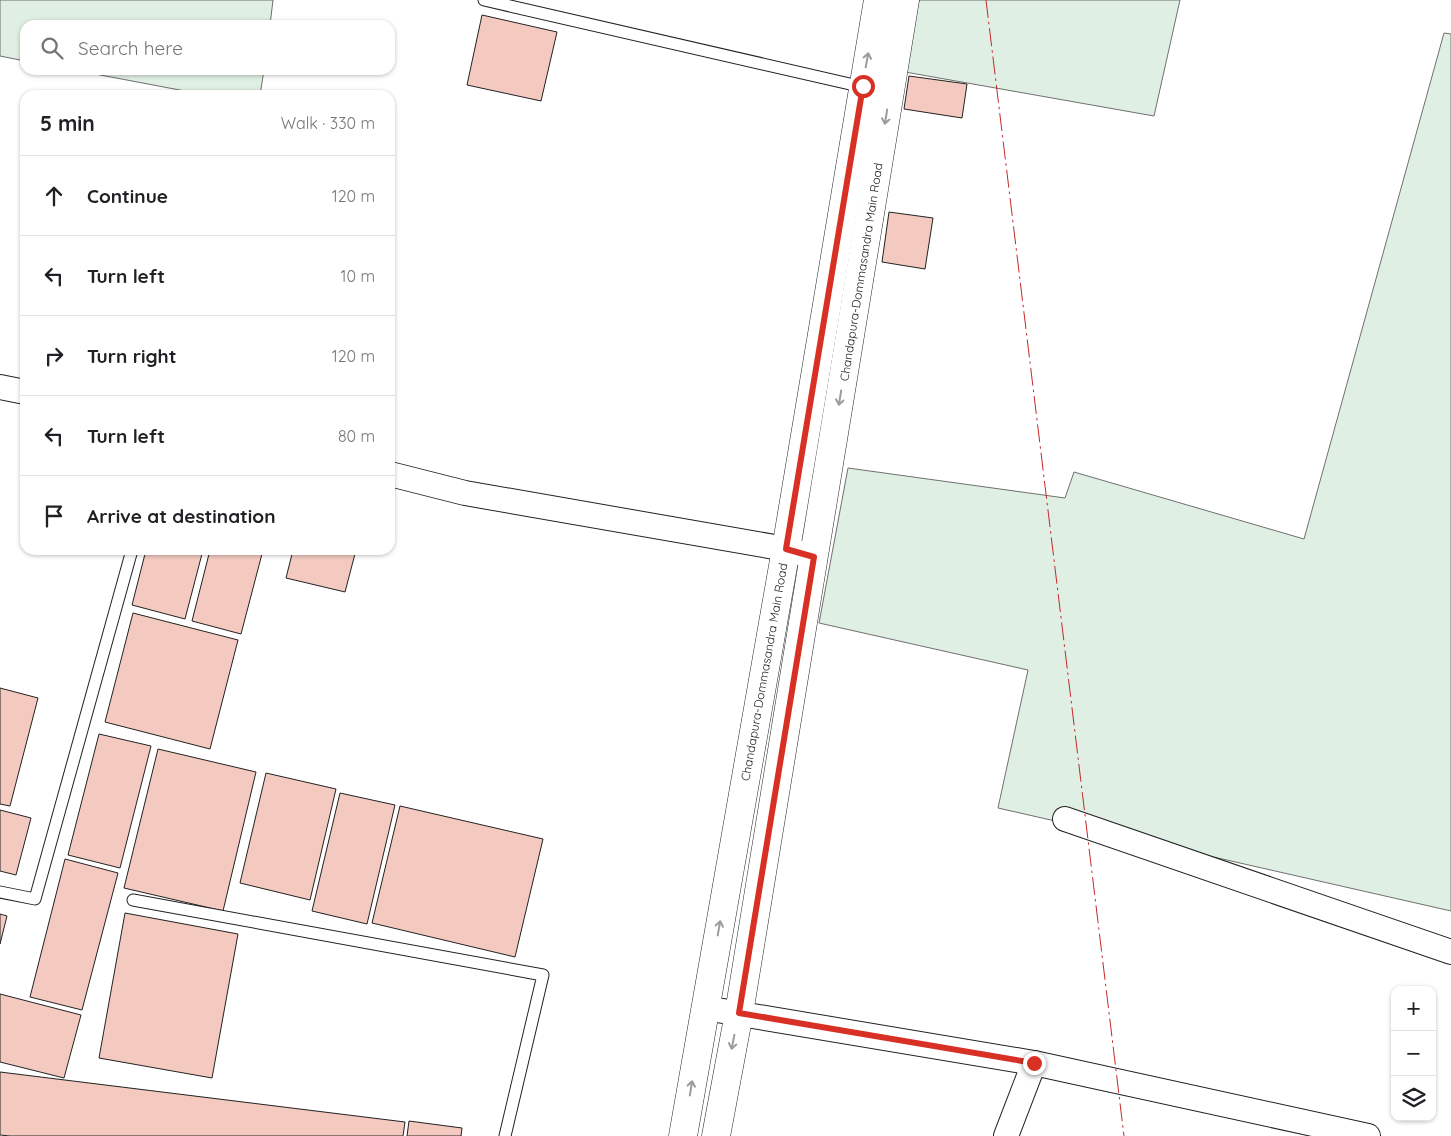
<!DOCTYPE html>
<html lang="en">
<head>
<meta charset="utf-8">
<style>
	body { margin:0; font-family:Quicksand,sans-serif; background:#f2f2f2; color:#202124 }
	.controls { position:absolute; right:15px; bottom:15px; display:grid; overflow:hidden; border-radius:10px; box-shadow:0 1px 4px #0004 }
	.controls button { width:45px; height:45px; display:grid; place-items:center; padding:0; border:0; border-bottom:1px solid #e0e0e0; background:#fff; color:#202124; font:25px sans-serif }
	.stop { position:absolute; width:15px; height:15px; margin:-11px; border:4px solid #d93025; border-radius:50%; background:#fff }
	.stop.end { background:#d93025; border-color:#fff; box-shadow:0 1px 5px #0008 }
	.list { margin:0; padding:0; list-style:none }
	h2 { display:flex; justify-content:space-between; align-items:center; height:65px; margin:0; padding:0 20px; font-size:21px }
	h2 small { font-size:16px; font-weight:400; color:#757577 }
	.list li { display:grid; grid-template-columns:32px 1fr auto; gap:15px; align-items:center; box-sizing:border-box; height:80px; padding:0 20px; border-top:1px solid #e0e0e0 }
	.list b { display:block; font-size:19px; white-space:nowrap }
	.list em { font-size:16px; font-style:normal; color:#757577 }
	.icon { flex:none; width:28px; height:28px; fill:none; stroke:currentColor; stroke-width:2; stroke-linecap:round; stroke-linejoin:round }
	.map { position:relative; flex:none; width:1451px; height:1136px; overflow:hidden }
	.search { position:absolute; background:#fff; box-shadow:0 1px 4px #0004; left:20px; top:20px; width:375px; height:55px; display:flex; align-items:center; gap:12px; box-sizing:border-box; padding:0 18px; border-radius:15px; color:#757577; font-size:19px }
	.panel { position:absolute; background:#fff; box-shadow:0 1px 4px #0004; left:20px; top:90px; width:375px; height:465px; border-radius:15px }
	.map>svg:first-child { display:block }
	.green { fill:#e0efe3; stroke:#6f6f6f }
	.building { fill:#f3c9c0; stroke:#222 }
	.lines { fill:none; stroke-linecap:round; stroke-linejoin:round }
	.service-casing { stroke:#222; stroke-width:13 }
	.minor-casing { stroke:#222; stroke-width:26 }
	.secondary-casing { stroke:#222; stroke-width:29 }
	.service { stroke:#fff; stroke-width:11 }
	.minor { stroke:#fff; stroke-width:24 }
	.secondary { stroke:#fff; stroke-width:28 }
	.power { stroke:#c62828; stroke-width:1; stroke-dasharray:18 4 2.5 4; stroke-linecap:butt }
	.oneway { stroke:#9c9c9c }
	.route { stroke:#d93025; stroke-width:6 }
	.labels { text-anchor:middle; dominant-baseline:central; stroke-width:4; stroke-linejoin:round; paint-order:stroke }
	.street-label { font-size:12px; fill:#222; stroke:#fff }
</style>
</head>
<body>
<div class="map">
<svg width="1451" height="1136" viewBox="0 0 1451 1136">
	<rect width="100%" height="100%" fill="#fff"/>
	<!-- green -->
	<g class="green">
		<polygon points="0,0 273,0 270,25 25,25 25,61 0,56"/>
		<polygon points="919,0 1180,0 1154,116 905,72"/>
		<polygon points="1444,33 1451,34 1451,911 998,808 1028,670 819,623 848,468 1065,498 1074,472 1304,539"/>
		<polygon points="74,70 264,70 260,95 206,95"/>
	</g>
	<!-- building -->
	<g class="building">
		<polygon points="482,15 557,32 541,101 467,85"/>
		<polygon points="909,76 967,84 962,118 904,109"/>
		<polygon points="889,212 933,218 925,269 882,262"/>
		<polygon points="146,550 203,550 185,619 132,605"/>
		<polygon points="210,550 263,550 241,634 192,621"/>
		<polygon points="293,550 356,550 345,592 286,578"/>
		<polygon points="133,613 238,640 210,749 105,722"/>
		<polygon points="0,688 38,698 10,806 0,804"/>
		<polygon points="99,734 151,746 120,868 68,855"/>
		<polygon points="158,749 256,772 223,911 124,888"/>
		<polygon points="266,773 336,789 310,900 240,883"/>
		<polygon points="340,793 395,805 367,924 312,911"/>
		<polygon points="400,806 543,839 515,957 372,923"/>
		<polygon points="0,810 31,818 16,875 0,871"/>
		<polygon points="65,859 118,873 82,1010 30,997"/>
		<polygon points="125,913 238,934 212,1078 99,1058"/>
		<polygon points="0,914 7,916 0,944"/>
		<polygon points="0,994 81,1015 64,1078 0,1062"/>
		<polygon points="0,1072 405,1122 403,1136 10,1136 0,1135"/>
		<polygon points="409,1121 462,1128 461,1136 407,1136"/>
	</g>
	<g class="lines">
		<defs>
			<g id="service">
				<polyline points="484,0 863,87"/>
				<polyline points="0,892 35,899 132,550"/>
				<polyline points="133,900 543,975 505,1136"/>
			</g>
			<g id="minor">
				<polyline points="0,387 25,392"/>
				<polyline points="390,474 465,493 786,549 814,557"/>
				<polyline points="1065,819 1451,952"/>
				<polyline points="705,1008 1034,1063 1368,1136"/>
				<polyline points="1006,1136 1034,1063"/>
			</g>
			<g id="secondary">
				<polyline points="683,1136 786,549 878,0"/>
				<polyline points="716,1136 739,1013 905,0"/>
			</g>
		</defs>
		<!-- service casing -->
		<use href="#service" class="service-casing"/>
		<!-- minor casing -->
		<use href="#minor" class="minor-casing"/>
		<!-- secondary casing -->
		<use href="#secondary" class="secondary-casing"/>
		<!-- service -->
		<use href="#service" class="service"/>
		<!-- minor -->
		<use href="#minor" class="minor"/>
		<!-- secondary -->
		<use href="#secondary" class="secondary"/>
		<!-- power -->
		<polyline class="power" points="986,0 1124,1136"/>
	</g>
	<!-- one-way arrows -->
	<defs><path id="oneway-shaft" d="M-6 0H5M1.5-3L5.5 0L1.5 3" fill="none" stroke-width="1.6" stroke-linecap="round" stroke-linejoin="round" transform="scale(1.25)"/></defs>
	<g class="oneway">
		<use href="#oneway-shaft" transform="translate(867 60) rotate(-80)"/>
		<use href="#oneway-shaft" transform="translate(886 117) rotate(99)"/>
		<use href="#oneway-shaft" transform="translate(840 398) rotate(99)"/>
		<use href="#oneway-shaft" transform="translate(719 928) rotate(-80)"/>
		<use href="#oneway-shaft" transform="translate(733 1042) rotate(101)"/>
		<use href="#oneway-shaft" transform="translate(691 1088) rotate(-81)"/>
	</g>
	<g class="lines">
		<!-- route -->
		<polyline class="route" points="863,86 786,549 814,557 739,1013 1034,1063"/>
	</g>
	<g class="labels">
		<!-- street labels -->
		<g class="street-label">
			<text transform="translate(861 272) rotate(-81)">Chandapura-Dommasandra Main Road</text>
			<text transform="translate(764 672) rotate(-80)">Chandapura-Dommasandra Main Road</text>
		</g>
	</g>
</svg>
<div class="controls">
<button>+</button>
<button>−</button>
<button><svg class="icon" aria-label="layers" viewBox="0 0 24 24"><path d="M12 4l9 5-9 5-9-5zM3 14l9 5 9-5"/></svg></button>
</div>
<div class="stop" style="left:863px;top:86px"></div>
<div class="stop end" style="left:1034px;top:1063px"></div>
<div class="search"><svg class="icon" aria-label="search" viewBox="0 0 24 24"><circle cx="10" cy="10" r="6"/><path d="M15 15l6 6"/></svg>Search here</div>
<section class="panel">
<h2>5 min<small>Walk · 330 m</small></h2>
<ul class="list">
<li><svg class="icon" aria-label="ahead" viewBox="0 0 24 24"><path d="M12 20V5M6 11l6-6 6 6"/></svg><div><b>Continue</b></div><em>120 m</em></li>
<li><svg class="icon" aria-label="left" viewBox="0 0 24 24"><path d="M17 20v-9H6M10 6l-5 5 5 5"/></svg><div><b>Turn left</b></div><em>10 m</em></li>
<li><svg class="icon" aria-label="right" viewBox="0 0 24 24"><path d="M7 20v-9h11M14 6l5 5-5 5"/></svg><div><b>Turn right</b></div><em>120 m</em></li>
<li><svg class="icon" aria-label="left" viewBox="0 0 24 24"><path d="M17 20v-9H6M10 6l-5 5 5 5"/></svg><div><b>Turn left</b></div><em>80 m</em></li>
<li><svg class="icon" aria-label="arrive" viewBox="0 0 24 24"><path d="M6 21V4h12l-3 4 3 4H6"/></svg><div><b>Arrive at destination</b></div></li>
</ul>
</section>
</div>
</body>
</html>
